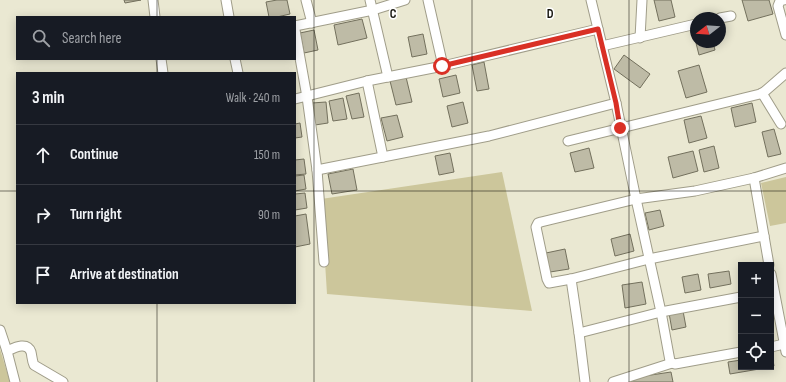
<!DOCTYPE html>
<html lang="en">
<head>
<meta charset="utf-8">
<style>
	body { margin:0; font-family:"Sofia Sans Condensed",sans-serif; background:#242831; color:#f1f3f6 }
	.controls { position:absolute; right:12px; bottom:12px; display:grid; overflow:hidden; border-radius:0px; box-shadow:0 2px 10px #0003 }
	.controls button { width:36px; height:36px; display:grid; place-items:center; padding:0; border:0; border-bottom:1px solid #363941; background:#171b24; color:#f1f3f6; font:20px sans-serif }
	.compass { position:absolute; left:690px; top:12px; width:36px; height:36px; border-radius:50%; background:#171b24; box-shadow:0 2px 10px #0003; rotate:253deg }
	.stop { position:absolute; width:12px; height:12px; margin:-9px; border:3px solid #d93025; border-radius:50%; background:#fff }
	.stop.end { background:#d93025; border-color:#fff; box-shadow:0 1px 4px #0008 }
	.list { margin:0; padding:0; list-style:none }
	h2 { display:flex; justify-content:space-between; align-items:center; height:52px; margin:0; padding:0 16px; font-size:17px }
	h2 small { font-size:13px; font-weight:400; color:#9ea1a6 }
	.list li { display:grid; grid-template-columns:26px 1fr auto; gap:12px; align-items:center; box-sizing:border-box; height:60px; padding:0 16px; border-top:1px solid #363941 }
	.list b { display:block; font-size:15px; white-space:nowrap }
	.list em { font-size:13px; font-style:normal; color:#9ea1a6 }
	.icon { flex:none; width:22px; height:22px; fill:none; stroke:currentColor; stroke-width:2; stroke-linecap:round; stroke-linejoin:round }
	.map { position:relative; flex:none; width:786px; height:382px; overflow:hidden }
	.search { position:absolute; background:#171b24; box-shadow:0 2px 10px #0003; left:16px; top:16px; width:280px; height:44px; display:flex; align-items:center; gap:10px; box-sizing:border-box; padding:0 14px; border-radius:0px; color:#9ea1a6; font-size:15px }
	.panel { position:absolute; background:#171b24; box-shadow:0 2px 10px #0003; left:16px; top:72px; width:280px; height:232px; border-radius:0px }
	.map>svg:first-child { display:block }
	.green { fill:#ccc69b }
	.building { fill:#bebba6; stroke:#73705d }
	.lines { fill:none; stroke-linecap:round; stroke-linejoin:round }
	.minor-casing { stroke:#a09d89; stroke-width:11 }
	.minor { stroke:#fff; stroke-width:9 }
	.route { stroke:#d93025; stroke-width:5 }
	.grid { fill:none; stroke:#14130c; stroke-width:1; stroke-opacity:0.55 }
	.grid-label { font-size:13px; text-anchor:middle; font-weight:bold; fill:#14130c; stroke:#fff; stroke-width:3; stroke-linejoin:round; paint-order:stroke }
</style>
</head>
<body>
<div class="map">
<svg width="786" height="382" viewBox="0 0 786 382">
	<rect width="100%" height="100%" fill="#eae8d2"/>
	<!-- green -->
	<g class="green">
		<polygon points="502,172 532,311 327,294 321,199"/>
		<polygon points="786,177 786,223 770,226 761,183"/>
		<polygon points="0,349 10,382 0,382"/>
	</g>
	<!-- building -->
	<g class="building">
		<polygon points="124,0 141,0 125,3"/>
		<polygon points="277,0 287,0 290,14 277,17 269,17 266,2"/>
		<polygon points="654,0 671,0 675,17 659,21"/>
		<polygon points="742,0 769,0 773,14 748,21"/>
		<polygon points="362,19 367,38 338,45 334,25"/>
		<polygon points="314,30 318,50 304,53 300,33"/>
		<polygon points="423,34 427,54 412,57 408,37"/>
		<polygon points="695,39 696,39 696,42 713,42 715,50 699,55"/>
		<polygon points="624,55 650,74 640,88 614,69"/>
		<polygon points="484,62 489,89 477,91 472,65"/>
		<polygon points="699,65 707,92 686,98 678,71"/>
		<polygon points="456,75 460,93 443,97 439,79"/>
		<polygon points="406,77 412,102 396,105 390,81"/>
		<polygon points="359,93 364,117 352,119 346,96"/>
		<polygon points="343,98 347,119 333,121 329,101"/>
		<polygon points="326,102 328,123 315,125 312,103"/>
		<polygon points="463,102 468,123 452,127 447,106"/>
		<polygon points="752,103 756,122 735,127 731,108"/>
		<polygon points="397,115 403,137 387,141 381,118"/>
		<polygon points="701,116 707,138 689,143 684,120"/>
		<polygon points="300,123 302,137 295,138 295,124"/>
		<polygon points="774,129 781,154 768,157 762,132"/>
		<polygon points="714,146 719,168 704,172 699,150"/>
		<polygon points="589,148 594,168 575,172 570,153"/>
		<polygon points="693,151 698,171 673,178 668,157"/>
		<polygon points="450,153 454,172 439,175 435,156"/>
		<polygon points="304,159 306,174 295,175 295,160"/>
		<polygon points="353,169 357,190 332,194 328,174"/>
		<polygon points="304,175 306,189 295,191 295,176"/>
		<polygon points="305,193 307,208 295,210 295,194"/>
		<polygon points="660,210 664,226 649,230 645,213"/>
		<polygon points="306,214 310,244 295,247 295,216"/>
		<polygon points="630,234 634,251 615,256 611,239"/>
		<polygon points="565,249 569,269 550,272 546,253"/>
		<polygon points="729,271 731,284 710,288 708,274"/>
		<polygon points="698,274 701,290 685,293 682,277"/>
		<polygon points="642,282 646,304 625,308 622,285"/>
		<polygon points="683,311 686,327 672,330 669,313"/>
		<polygon points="772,354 774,366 771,367 771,355"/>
		<polygon points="741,360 741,367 771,367 730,374 728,362"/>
		<polygon points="671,372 673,382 631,382 631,378"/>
	</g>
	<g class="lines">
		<defs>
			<g id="minor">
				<polyline points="153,0 155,17"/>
				<polyline points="226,0 229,17"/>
				<polyline points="306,0 312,23"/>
				<polyline points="370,0 388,77"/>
				<polyline points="428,0 443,66"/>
				<polyline points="591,0 616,103 636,199 661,312 670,361 672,363 675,364 741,352"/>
				<polyline points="784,0 780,1 778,6 786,35"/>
				<polyline points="720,18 731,16"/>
				<polyline points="295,26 373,10 405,0"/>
				<polyline points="295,30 307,97 317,170 324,262"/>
				<polyline points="640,38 642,0"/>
				<polyline points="602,46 696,24"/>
				<polyline points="161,59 163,73"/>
				<polyline points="235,59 238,73"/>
				<polyline points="367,81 383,157"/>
				<polyline points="762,93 781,124"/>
				<polyline points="295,99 367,81 443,66 598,29"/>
				<polyline points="568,141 760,94 764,92 786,73"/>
				<polyline points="317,170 489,136 616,103"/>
				<polyline points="754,178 769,265"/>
				<polyline points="764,236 649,259 571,279 549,283 547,279 536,227 538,223 541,222 636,199 695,191 754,178 786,168"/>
				<polyline points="771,274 786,352"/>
				<polyline points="571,279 579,333 585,382"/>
				<polyline points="0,330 7,351 15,382"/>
				<polyline points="579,333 661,312 741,297"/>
				<polyline points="771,347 784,344"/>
				<path d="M7 351C14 348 27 341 31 352 32 356 32 361 34 365L63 382"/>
				<polyline points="613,382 672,363"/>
			</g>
		</defs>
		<!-- minor casing -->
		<use href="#minor" class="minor-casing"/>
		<!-- minor -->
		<use href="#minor" class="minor"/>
	</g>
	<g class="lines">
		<!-- route -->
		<polyline class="route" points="442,66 598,29 616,103 620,128"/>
	</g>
	<!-- grid -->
	<path class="grid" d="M157 0V17M314 0V382M472 0V382M629 0V382M157 59V73M0 191H17M295 191H786M157 303V382"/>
	<g class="grid-label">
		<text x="393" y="18">C</text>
		<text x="550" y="18">D</text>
	</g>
</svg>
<div class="controls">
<button>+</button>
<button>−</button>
<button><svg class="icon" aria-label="locate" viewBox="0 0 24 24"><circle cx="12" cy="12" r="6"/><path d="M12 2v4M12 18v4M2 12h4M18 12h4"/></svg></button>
</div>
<svg class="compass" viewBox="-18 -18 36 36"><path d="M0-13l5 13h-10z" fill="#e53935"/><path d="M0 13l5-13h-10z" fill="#9ea1a6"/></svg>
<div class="stop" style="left:442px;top:66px"></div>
<div class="stop end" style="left:620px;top:128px"></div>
<div class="search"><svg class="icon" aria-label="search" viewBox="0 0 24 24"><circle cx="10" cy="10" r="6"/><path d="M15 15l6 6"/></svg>Search here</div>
<section class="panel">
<h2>3 min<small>Walk · 240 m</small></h2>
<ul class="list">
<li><svg class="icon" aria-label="ahead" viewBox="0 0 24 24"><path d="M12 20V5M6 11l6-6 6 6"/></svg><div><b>Continue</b></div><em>150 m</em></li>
<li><svg class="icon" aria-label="right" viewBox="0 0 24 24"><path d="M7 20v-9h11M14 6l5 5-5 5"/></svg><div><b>Turn right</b></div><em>90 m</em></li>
<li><svg class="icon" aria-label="arrive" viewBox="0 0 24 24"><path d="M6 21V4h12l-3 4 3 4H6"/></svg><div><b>Arrive at destination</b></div></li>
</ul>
</section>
</div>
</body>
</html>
